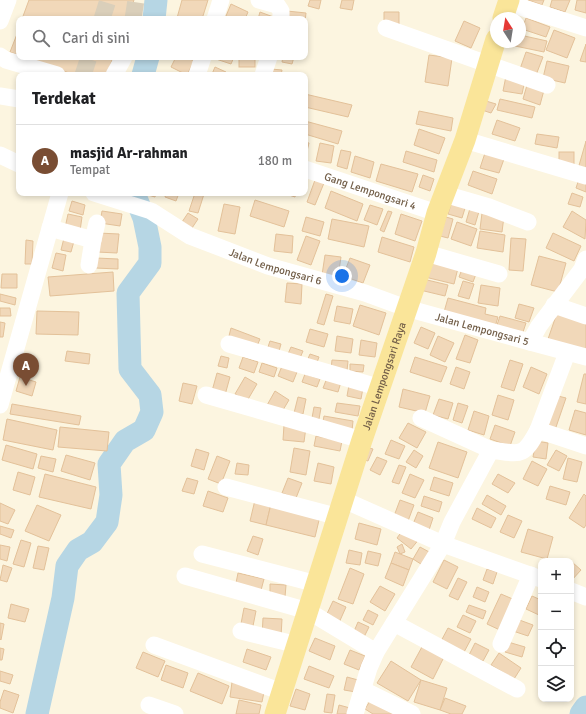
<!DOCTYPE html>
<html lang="id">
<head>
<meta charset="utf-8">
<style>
	body { margin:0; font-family:Signika,sans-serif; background:#f6f6f6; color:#202124 }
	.controls { position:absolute; right:12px; bottom:12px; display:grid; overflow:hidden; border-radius:8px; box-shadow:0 2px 6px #0003 }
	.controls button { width:36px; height:36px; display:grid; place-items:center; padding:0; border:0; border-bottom:1px solid #e0e0e0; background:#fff; color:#202124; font:20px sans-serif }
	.compass { position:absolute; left:490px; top:12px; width:36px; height:36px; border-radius:50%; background:#fff; box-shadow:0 2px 6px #0003; rotate:348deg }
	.you { position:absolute; left:342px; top:276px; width:14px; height:14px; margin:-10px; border:3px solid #fff; border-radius:50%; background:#1a73e8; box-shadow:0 0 0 6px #1a73e833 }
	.badge { display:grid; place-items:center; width:26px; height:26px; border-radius:50%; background:#794d33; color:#fff; font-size:13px; font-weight:700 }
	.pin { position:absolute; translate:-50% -33px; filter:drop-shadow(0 1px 2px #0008) }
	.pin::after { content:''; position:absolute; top:21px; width:14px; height:12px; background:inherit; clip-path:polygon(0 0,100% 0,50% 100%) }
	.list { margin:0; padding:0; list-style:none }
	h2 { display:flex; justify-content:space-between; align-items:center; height:52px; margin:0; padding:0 16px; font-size:17px }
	h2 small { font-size:13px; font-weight:400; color:#757577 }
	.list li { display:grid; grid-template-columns:26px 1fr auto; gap:12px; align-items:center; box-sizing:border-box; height:72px; padding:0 16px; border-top:1px solid #e0e0e0 }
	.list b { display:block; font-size:15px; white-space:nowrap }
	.list p { margin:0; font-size:13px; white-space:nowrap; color:#757577 }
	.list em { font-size:13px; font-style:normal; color:#757577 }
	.icon { flex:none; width:22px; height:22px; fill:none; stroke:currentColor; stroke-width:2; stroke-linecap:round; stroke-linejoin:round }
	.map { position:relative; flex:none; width:586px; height:714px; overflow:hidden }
	.search { position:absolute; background:#fff; box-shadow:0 2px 6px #0003; left:16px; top:16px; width:292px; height:44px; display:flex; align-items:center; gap:10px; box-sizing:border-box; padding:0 14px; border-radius:8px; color:#757577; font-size:15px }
	.panel { position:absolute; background:#fff; box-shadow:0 2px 6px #0003; left:16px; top:72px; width:292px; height:124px; border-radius:8px }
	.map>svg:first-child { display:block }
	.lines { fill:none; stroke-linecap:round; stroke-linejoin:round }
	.river { stroke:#b6d6e4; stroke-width:23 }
	.building { fill:#f1d8b9; stroke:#e3c199 }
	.minor-tunnel { stroke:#dacfba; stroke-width:17; stroke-dasharray:17 8; stroke-linecap:butt }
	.minor { stroke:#fff; stroke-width:17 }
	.major { stroke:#fae599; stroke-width:21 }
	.labels { text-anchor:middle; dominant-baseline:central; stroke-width:4; stroke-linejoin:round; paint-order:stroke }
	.street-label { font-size:11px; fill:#725e48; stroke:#fff9e6 }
</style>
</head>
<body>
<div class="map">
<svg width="586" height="714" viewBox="0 0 586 714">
	<rect width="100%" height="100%" fill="#fcf5e0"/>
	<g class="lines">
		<!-- river -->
		<g class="river">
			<polyline points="154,19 156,0"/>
			<polyline points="143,75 148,57"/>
			<polyline points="37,714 63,598 67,566 78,550 92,542 107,522 111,495 109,464 125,441 144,430 152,412 150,395 130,369 128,293 150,263 150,247 144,218 134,193"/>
			<polyline points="581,714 586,707"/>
		</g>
	</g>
	<!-- building -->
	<g class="building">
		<polygon points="29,0 134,0 127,19 22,19"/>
		<polygon points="182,0 208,0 202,19 177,18"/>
		<polygon points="310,0 321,0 319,9 308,6"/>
		<polygon points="342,0 354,0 352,10 340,8"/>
		<polygon points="528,0 544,0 542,5"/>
		<polygon points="552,0 570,0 565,12 550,7"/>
		<polygon points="577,0 586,0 586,13 575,10"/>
		<polygon points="231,4 248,12 245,19 232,19 226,16"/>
		<polygon points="287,11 306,13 305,22 305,19 286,19"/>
		<polygon points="260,12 276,18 276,19 258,19"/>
		<polygon points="384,12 399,12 399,25 384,24"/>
		<polygon points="526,18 550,27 546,37 522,29"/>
		<polygon points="464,21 480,28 471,48 455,41"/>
		<polygon points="19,29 19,55 10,52"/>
		<polygon points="554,30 575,38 567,58 546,50"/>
		<polygon points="520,35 547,41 544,52 515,46 516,42 520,42"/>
		<polygon points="586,44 586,62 580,61"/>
		<polygon points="526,52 543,57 536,75 520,69"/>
		<polygon points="429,55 452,58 448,86 425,82"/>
		<polygon points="23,57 113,57 107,75 75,75"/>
		<polygon points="176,57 186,57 194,61 187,75 171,67"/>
		<polygon points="217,57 234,57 231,64 216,59"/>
		<rect x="239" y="57" width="16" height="10"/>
		<polygon points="283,57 294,57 292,64 282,62"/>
		<polygon points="547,61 569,66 565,83 543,78"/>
		<polygon points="215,67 226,72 225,75 212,74"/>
		<polygon points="271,69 282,70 281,75 270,75"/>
		<polygon points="506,76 525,80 522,94 503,91"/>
		<polygon points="527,85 544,90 540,105 523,99"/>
		<polygon points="305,94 352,105 348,117 305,107"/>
		<polygon points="500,99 535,107 532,118 497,110"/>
		<polygon points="486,101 496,104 491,113 482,110"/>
		<polygon points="419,111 453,118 451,131 416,124"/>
		<polygon points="497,120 520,128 515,141 492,134"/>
		<polygon points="305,121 342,131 338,144 305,134"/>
		<polygon points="419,129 445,138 439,154 414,145"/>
		<polygon points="537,134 559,137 557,148 535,144"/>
		<polygon points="586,141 586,172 578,169"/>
		<polygon points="305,142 309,143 306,155 305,155"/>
		<polygon points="320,143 334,146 331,163 316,161"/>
		<polygon points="341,150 351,152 347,169 337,166"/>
		<polygon points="406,151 437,160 434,172 403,162"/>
		<rect x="559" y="152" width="15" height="13"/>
		<polygon points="485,153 504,159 499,173 480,168"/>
		<polygon points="355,156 374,162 370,178 351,172"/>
		<polygon points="381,164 418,174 412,192 376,181"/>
		<polygon points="473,171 497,179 492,194 468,185"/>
		<polygon points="423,175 434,179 430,191 419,187"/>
		<polygon points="579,179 586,182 586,192 576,188"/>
		<polygon points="315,180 324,183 315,205 307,202"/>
		<polygon points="331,191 363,204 357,221 325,208"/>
		<polygon points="141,193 156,193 155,197"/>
		<polygon points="166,193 179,193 176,201 165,197"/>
		<polygon points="195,193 204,194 198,213 189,211"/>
		<polygon points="283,193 296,193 295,197"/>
		<polygon points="572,193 583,197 580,207 568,204"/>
		<polygon points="255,200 289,211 284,227 250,216"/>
		<polygon points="72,201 85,205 83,215 69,211"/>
		<polygon points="452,201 466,205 462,218 448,214"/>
		<polygon points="224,204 240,207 235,234 218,231"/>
		<polygon points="370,205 383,209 377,225 364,220"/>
		<polygon points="471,205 480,208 475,225 466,222"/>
		<polygon points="102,211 122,214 120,226 100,223"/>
		<polygon points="388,211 392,212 384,232 380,230"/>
		<polygon points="572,211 586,220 585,239 563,227"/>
		<polygon points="188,213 198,219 192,228 182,222"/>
		<polygon points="482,213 504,216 502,232 480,229"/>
		<polygon points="68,214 82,217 80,231 65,228"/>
		<polygon points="401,214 422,221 415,241 395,234"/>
		<polygon points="306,217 324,222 320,236 302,231"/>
		<polygon points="446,217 453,219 448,238 440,236"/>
		<polygon points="332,219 369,226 364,247 328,239"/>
		<polygon points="457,222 477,229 471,246 451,239"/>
		<polygon points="480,231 505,235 503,252 477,248"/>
		<polygon points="98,233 119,234 117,253 97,252"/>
		<polygon points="553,233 581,246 574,261 546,248"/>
		<polygon points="276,234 293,236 292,253 274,251"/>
		<polygon points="306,236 320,241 311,265 297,260"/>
		<polygon points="382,237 414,247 410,262 378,252"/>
		<polygon points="64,238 74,241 71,252 61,250"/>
		<polygon points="511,238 526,239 523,271 509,270"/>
		<polygon points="26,240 33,241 32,264 25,264"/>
		<polygon points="56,253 66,255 63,271 52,268"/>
		<polygon points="325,255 341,257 338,277 322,275"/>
		<polygon points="539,256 566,263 558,292 531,285"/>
		<polygon points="96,258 118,259 118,269 95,268"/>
		<polygon points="350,258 370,265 363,283 343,276"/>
		<polygon points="429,260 458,268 454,284 425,277"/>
		<polygon points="462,269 476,274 473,282 459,277"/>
		<polygon points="113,272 114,291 50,296 48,277"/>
		<polygon points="2,274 17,274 17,288 1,288"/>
		<polygon points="423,279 448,285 445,296 420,290"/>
		<polygon points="463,281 474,284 469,299 458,296"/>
		<polygon points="287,283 302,284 301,304 285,302"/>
		<polygon points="481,285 500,288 498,306 478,303"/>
		<polygon points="0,294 16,298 15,305 0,301"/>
		<polygon points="326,294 333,296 324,325 317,323"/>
		<polygon points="448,298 486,308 485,314 498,317 495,327 444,312"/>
		<polygon points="519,304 534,308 529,322 515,318"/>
		<polygon points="360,305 386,313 379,335 353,326"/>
		<polygon points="337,306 353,309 350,324 334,321"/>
		<polygon points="0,308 10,308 11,316 0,316"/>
		<polygon points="558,310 586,320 586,352 547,342"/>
		<polygon points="37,311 79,312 78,335 36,334"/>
		<polygon points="500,316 526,323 522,335 496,328"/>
		<polygon points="0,322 5,323 3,337 0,337"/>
		<polygon points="421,327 435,333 428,349 414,343"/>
		<polygon points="231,328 260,339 257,346 229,336"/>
		<polygon points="310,329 328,334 324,347 306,342"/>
		<polygon points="465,335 478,340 470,363 456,359"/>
		<polygon points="337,336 353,339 351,353 335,351"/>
		<polygon points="438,336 454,343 445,362 430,355"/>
		<polygon points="361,340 377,343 375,357 359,355"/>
		<polygon points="270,341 281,344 279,351 268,347"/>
		<polygon points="291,347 303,351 300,358 288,354"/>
		<polygon points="67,351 90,354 89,364 65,361"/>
		<polygon points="310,354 319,357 316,365 307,361"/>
		<polygon points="221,356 229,358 227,368 218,366"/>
		<polygon points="243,357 258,362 254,373 239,368"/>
		<polygon points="415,357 447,367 441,382 410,372"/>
		<polygon points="332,360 348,361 347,371 331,369"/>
		<polygon points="510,360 523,364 514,391 501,387"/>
		<polygon points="262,363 277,368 274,377 259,372"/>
		<polygon points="350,364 364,365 363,372 350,371"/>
		<polygon points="282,366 297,372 293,382 278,376"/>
		<polygon points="456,367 470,372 464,389 450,384"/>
		<polygon points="531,367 547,374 539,394 523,387"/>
		<polygon points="217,373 230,377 225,395 212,391"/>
		<polygon points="305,374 320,379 317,387 302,382"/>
		<polygon points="584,374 586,374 586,404 577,402"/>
		<polygon points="20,377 36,382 32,396 16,391"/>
		<polygon points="245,377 257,384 247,401 235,394"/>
		<polygon points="327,378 341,382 338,392 323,388"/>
		<polygon points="183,383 197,386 192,404 179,401"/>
		<polygon points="349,385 363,388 361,399 347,396"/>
		<polygon points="403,389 430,396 425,413 399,407"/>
		<polygon points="275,391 289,400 280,415 266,407"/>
		<polygon points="498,395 514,400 508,420 492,415"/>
		<polygon points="558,396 566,398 555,430 547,427"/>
		<polygon points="298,397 306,399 303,414 294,413"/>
		<polygon points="439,399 453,403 448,419 433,415"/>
		<polygon points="337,403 360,406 358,416 335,412"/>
		<polygon points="458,403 468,406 462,423 453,420"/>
		<polygon points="12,404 81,416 79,425 10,414"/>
		<polygon points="314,407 321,408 319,419 312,418"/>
		<polygon points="575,410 586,413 586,435 569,430"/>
		<polygon points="474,411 489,416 484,435 468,430"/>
		<polygon points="324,416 353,421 352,431 322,427"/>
		<polygon points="7,419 57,430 53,450 3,440"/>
		<polygon points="408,423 426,432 417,448 399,438"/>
		<polygon points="284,425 306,427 304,442 283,440"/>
		<polygon points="495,425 515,432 510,446 490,439"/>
		<polygon points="60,427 109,432 107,451 58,447"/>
		<polygon points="316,436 342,441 340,451 314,446"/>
		<polygon points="391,440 405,446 399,459 385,454"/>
		<polygon points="536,441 548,443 546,459 533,457"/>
		<polygon points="438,442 467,452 458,478 429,468"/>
		<polygon points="6,445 37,454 33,469 2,460"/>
		<polygon points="362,446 373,449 368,461 358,458"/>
		<polygon points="294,448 310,451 306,475 290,472"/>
		<polygon points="196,449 209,453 204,470 191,466"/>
		<polygon points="414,450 423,456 416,468 406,462"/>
		<polygon points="556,450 567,456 559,471 547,465"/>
		<polygon points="66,455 95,463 90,480 61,471"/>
		<polygon points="41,456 56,459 53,472 38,468"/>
		<polygon points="217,456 230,461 221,484 208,479"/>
		<polygon points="377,457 387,461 380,475 370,470"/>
		<polygon points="568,458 582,462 577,482 563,479"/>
		<polygon points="532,461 547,469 538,486 523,479"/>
		<polygon points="237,463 249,465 248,475 235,474"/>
		<polygon points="318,463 334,467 331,484 314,481"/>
		<polygon points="399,465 406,467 399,484 392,482"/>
		<polygon points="18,472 35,477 30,495 13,490"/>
		<polygon points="45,474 96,487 91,509 39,497"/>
		<polygon points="410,474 424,480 415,498 402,493"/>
		<polygon points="498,474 515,483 508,493 492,484"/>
		<polygon points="434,477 453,483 449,496 430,490"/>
		<polygon points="187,478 198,481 194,494 182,491"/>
		<polygon points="288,478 302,483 296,498 282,493"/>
		<polygon points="550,486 570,492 566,505 546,499"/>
		<polygon points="208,491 228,498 223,512 203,506"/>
		<polygon points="584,494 586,496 586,525 584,528 569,518"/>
		<polygon points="487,495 506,506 501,515 482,504"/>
		<polygon points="424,496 442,502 439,512 421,506"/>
		<polygon points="255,500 271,504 266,525 250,521"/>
		<polygon points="400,500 414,505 408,521 394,516"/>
		<polygon points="0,503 15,510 8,524 0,521"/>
		<polygon points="271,504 320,516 315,537 266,525"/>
		<polygon points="37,505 61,515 49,541 25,531"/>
		<polygon points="477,508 496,518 491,528 472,519"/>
		<polygon points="418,512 433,518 429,530 413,524"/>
		<polygon points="508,515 522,521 514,538 500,532"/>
		<polygon points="359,523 381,529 377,545 355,539"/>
		<polygon points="0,526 14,530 11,538 0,534"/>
		<polygon points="405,527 420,538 411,549 397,538"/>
		<polygon points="528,529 553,537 547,559 521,552"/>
		<polygon points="253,536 263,539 258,555 247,551"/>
		<polygon points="21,540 31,543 24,567 13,564"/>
		<polygon points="402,544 405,552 400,554 397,547"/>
		<polygon points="0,545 10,547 7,561 0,559"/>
		<polygon points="38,546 49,548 44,570 33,568"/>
		<polygon points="420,547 431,553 424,566 413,559"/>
		<polygon points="349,550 362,553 360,565 346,563"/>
		<polygon points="368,551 381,554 378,566 365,563"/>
		<polygon points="395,552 413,559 409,570 391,563"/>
		<polygon points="444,560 458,567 447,589 433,582"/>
		<polygon points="572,562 581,570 571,581 571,563"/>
		<polygon points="391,563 409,570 403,586 385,578"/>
		<polygon points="3,565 12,568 7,582 0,580"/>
		<polygon points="350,568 364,574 353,604 338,599"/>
		<polygon points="487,569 497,572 493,584 483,580"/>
		<polygon points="238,573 264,579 260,594 235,588"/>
		<polygon points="458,578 467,582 458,600 449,596"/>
		<polygon points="270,584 286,585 285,597 270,596"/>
		<polygon points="380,586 395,594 385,611 370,602"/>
		<polygon points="477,587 489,592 485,602 473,597"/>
		<polygon points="501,594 515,600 502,631 487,624"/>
		<polygon points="532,596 541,600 539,615 526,609"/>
		<polygon points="333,601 346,607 338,625 325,618"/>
		<polygon points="11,604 29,609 25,622 8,618"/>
		<polygon points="469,605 486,611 483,619 466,612"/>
		<polygon points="244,608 256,611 252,631 240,629"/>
		<polygon points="368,610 378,615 373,625 363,620"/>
		<polygon points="463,615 476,621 470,633 457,627"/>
		<polygon points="263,618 282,619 281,637 262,636"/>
		<polygon points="514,618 533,625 528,636 510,630"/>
		<polygon points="358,622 369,627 362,641 352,636"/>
		<polygon points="0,623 4,624 1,640 0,639"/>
		<polygon points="448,628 471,639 463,654 440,643"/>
		<polygon points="315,638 335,646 330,660 309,651"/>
		<polygon points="508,642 525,647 522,657 505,652"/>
		<polygon points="475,643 489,650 483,661 469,655"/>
		<polygon points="423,645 444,657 433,679 411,667"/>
		<polygon points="0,648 4,649 2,660 0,660"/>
		<polygon points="247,649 271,657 266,670 243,662"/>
		<polygon points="350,650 365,656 359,670 344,664"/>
		<polygon points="143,652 165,661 158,677 136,668"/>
		<polygon points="499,653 521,668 514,679 491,665"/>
		<polygon points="391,661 421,680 408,701 377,683"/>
		<polygon points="166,665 188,673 183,688 161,680"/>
		<polygon points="309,666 334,676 329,688 304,679"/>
		<polygon points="0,671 13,675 10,684 0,681"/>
		<polygon points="198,673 229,686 222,704 190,691"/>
		<polygon points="347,677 358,680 356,692 344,690"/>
		<polygon points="421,680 447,688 440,710 414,702"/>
		<polygon points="232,682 265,687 262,702 230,697"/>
		<polygon points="296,689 310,694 305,710 290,706"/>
		<polygon points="4,690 19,695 13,713 0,708 0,702"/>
		<polygon points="327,694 335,695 332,713 324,712"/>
		<polygon points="373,696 401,714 373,714 365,709"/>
		<polygon points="445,698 466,706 462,714 451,714 440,710"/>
		<polygon points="239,700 261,705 259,714 236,714"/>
		<polygon points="339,705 350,708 349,714 337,714"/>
	</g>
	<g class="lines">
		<!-- minor-tunnel -->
		<g class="minor-tunnel">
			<polyline points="102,19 108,0"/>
			<polyline points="133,19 136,0"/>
			<polyline points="83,75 89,57"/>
		</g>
		<!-- minor -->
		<g class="minor">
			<polyline points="259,0 277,5 281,11 281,19"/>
			<polyline points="508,3 586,28"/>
			<polyline points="215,19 221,0"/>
			<polyline points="0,21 8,0"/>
			<polyline points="386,28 547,85"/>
			<polyline points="0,56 6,60 57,75"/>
			<polyline points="114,75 124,57"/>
			<polyline points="197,75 203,57"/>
			<polyline points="263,75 269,57"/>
			<polyline points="0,96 19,99"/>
			<polyline points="465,140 586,176"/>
			<polyline points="0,155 19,164"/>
			<path id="s1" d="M305 169 437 213"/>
			<path id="s2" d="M94 193 151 211 190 236 268 266 365 293 406 308 530 342 539 326 582 269 586 259"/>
			<polyline points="444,194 489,207 528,222"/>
			<polyline points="50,228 93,240 97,223"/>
			<polyline points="426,253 499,274"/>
			<polyline points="89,265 93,240"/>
			<polyline points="554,305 586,316"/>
			<polyline points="530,342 586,357"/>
			<polyline points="229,344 381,388"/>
			<polyline points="567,353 538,430 586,446"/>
			<polyline points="206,395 362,440"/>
			<polyline points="0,405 60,193"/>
			<polyline points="421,418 491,450"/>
			<polyline points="226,487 339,517"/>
			<polyline points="344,500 443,544 541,579"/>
			<polyline points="202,554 317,584"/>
			<polyline points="185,576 308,611 376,652"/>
			<polyline points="571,591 586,597"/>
			<polyline points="394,623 517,689"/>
			<polyline points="241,631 298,645"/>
			<polyline points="501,644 531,575"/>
			<polyline points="154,645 282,692"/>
			<polyline points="363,690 412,714"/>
			<polyline points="149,705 175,714"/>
			<path d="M355 714 369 668 376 652 443 544 452 522 491 450C521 454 523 458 538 430"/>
		</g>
		<!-- major -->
		<g class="major">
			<polyline points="503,18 509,0"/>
			<path id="s3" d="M275 714 362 440 426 253 437 213 465 140 496 39"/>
		</g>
	</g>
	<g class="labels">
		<!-- street labels -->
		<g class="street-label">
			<text stroke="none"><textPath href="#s1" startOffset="69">Gang Lempongsari 4</textPath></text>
			<text stroke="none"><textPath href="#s2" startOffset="197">Jalan Lempongsari 6</textPath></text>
			<text stroke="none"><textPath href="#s2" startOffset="413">Jalan Lempongsari 5</textPath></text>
			<text stroke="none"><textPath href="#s3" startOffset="355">Jalan Lempongsari Raya</textPath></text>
		</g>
	</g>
</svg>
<div class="controls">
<button>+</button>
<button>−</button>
<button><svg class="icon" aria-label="locate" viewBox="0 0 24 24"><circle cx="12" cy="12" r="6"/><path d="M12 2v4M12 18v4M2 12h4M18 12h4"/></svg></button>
<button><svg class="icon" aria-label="layers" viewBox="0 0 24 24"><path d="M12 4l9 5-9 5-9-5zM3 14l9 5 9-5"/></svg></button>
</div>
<svg class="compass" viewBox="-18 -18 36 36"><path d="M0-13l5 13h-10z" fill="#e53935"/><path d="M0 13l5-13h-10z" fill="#757577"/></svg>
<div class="you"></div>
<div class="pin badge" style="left:26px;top:386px">A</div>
<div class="search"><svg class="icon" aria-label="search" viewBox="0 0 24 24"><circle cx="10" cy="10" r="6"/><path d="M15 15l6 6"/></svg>Cari di sini</div>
<section class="panel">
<h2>Terdekat<small></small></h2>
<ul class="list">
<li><span class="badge">A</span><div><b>masjid Ar-rahman</b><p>Tempat</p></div><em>180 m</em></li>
</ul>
</section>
</div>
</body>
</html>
